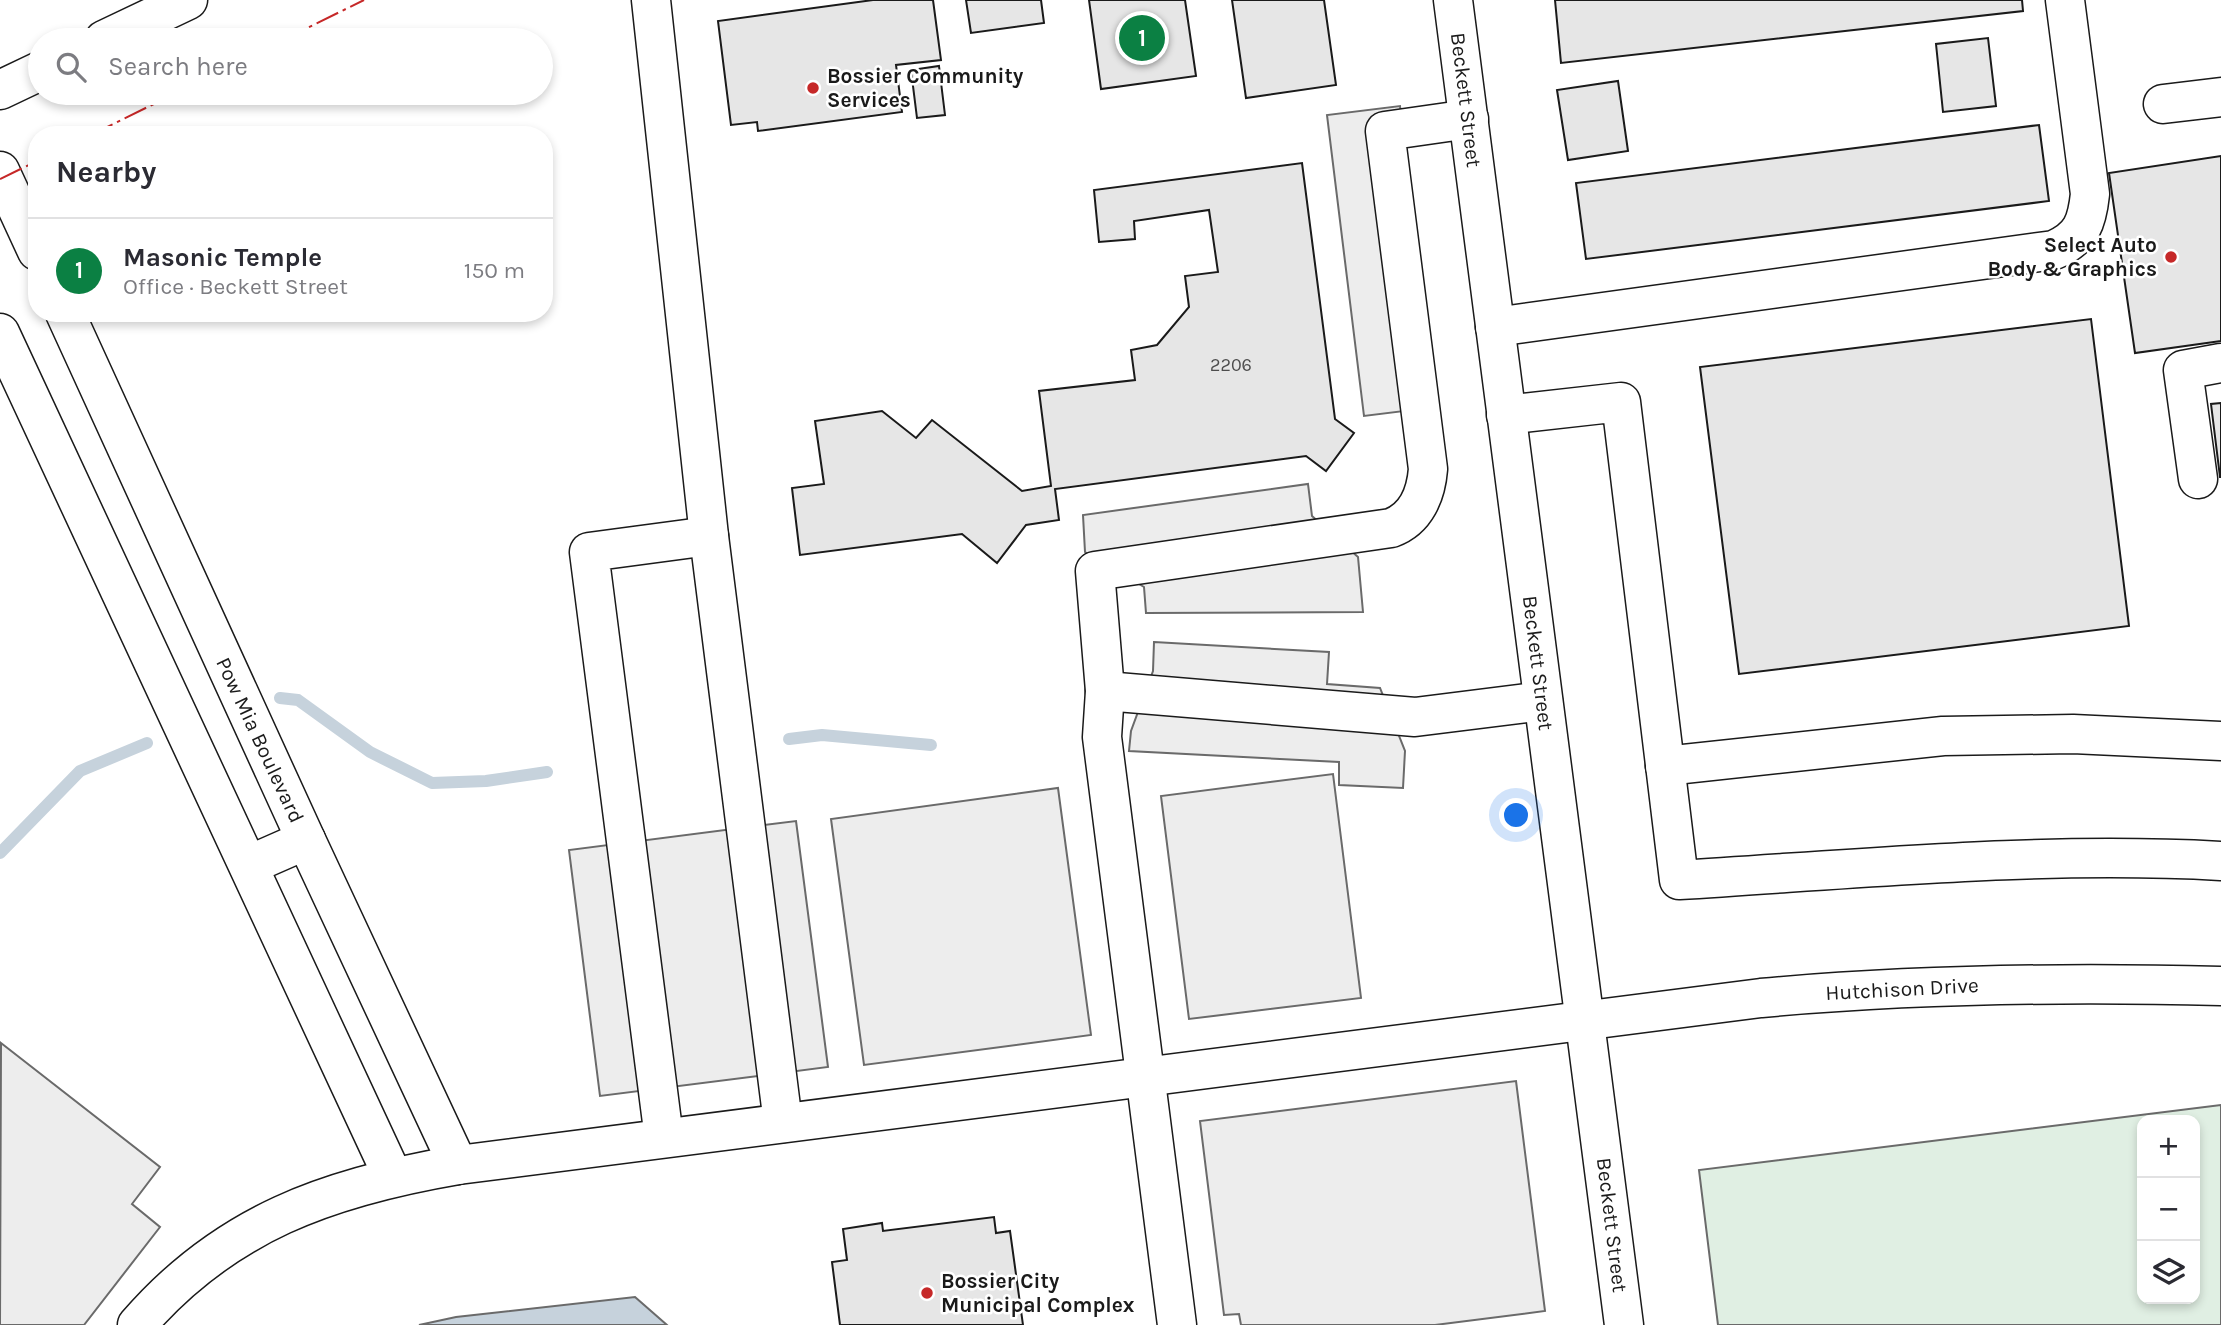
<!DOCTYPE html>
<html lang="en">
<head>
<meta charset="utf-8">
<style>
	body { margin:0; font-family:Karla,sans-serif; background:#f2f2f3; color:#2b2b33 }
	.controls { position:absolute; right:21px; bottom:21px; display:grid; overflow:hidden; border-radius:14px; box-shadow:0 4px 10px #0003 }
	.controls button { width:63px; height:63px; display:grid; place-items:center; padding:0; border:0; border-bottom:2px solid #e1e1e2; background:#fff; color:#2b2b33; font:35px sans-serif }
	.you { position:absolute; left:1517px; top:816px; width:24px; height:24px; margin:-18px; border:5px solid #fff; border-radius:50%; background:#1a73e8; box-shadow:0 0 0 10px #1a73e833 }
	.badge { display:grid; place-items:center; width:46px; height:46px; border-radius:50%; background:#0b8043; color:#fff; font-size:23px; font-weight:700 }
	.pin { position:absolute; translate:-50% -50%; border:4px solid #fff; box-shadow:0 2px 7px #0006 }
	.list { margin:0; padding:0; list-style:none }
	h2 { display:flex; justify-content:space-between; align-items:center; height:91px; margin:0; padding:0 28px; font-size:30px }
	h2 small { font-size:23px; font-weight:400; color:#7c7c81 }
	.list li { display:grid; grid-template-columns:46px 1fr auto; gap:21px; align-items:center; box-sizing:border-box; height:105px; padding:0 28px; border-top:2px solid #e1e1e2 }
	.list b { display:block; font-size:26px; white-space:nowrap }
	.list p { margin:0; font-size:23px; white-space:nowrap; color:#7c7c81 }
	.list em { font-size:23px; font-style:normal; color:#7c7c81 }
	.icon { flex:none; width:38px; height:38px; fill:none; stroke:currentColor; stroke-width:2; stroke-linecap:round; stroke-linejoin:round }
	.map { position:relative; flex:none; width:2221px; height:1325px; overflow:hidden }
	.search { position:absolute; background:#fff; box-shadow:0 4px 10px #0003; left:28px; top:28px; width:525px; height:77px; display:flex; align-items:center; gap:18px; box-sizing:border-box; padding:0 24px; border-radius:38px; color:#7c7c81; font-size:26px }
	.panel { position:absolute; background:#fff; box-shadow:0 4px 10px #0003; left:28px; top:126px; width:525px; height:196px; border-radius:28px }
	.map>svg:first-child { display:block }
	.green { fill:#e0efe3; stroke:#6a6a6a; stroke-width:2; fill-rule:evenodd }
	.parking { fill:#ededed; stroke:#6a6a6a; stroke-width:2 }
	.water { fill:#c6d2dc; stroke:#6a6a6a; stroke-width:2 }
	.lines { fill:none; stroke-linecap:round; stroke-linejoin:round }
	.stream { stroke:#c6d2dc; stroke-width:12 }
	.building { fill:#e6e6e6; stroke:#1a1a1a; stroke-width:2 }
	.minor-casing { stroke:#1a1a1a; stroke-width:41 }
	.major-casing { stroke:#1a1a1a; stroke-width:41 }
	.minor { stroke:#fff; stroke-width:38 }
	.major { stroke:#fff; stroke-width:38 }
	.power { stroke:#c62828; stroke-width:2; stroke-dasharray:24 5 3.5 5; stroke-linecap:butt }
	.poi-dot { fill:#c62828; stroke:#fff; stroke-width:2.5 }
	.labels { text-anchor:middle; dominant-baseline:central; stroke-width:5; stroke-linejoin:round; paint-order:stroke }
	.number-label { font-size:18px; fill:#4d4d4d }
	.poi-label { font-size:21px; font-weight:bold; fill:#1a1a1a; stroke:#fff; text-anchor:start }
	.street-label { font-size:21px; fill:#1a1a1a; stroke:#fff }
</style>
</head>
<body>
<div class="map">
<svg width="2221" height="1325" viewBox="0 0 2221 1325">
	<rect width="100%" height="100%" fill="#fff"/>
	<!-- green -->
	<path class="green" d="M2221 1105V1325H1718L1699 1170ZM2142 1120H2195V1299H2142Z"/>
	<!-- parking -->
	<g class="parking">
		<polygon points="1400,106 1437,407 1364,416 1327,115"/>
		<polygon points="1308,484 1312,516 1358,557 1363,612 1146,613 1144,587 1085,552 1083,515"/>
		<polygon points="1154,642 1329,652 1327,684 1380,688 1405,751 1403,788 1339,785 1339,762 1129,751 1131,731 1153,671"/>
		<polygon points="1333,774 1361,998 1189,1019 1161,796"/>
		<polygon points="1058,788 1091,1035 864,1065 831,819"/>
		<polygon points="796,821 828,1067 600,1096 569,850"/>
		<polygon points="1,1043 160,1167 132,1204 160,1227 84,1325 0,1325"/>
		<polygon points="1516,1081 1545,1311 1435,1325 1241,1325 1239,1314 1224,1315 1200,1121"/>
	</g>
	<!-- water -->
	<polygon class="water" points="635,1297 667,1325 419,1325 456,1317"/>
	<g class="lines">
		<!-- stream -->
		<g class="stream">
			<polyline points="280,698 298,700 370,752 432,783 486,781 547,772"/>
			<polyline points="789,739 822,735 931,745"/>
			<polyline points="0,853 80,771 147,743"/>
		</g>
	</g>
	<!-- building -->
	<g class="building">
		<polygon points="873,0 933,0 941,60 896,65 902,112 758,131 757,122 731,125 718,21"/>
		<polygon points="966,0 1041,0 1044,23 971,33"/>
		<polygon points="1089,0 1185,0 1196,76 1101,89"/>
		<polygon points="1232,0 1324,0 1336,85 1246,98"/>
		<polygon points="1555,0 2022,0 2023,11 1561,63"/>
		<polygon points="1988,38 1996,106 1943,112 1936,44"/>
		<polygon points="939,66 945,115 917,118 911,70"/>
		<polygon points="1618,81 1628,151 1568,160 1557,90"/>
		<polygon points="2039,125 2049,201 1586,259 1576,183"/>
		<polygon points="2221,156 2221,341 2135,353 2109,173"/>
		<polygon points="1302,163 1335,419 1354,433 1326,471 1306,456 1055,489 1059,520 1026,525 997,563 962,534 800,555 792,488 824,484 815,421 882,411 916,438 932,420 1022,491 1051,486 1039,391 1135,380 1131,350 1157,345 1189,307 1185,276 1218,272 1209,210 1134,221 1135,239 1099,242 1094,190"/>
		<polygon points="2091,319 2129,626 1739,674 1700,367"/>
		<polygon points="2221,403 2221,477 2220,477 2211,404"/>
		<polygon points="994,1217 996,1233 1010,1231 1023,1325 840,1325 832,1262 847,1260 843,1229 882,1223 883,1231"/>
	</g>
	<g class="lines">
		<defs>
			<g id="minor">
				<polyline points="651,0 709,536 783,1123"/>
				<polyline points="1453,0 1624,1325"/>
				<polyline points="2163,104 2221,97"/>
				<polyline points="0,171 37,251"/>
				<polyline points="65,313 306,840 458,1165"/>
				<path d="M1495 327 2054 250C2082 238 2087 222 2090 194L2065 0"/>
				<polyline points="0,333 393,1177"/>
				<path d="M1506 415 1621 402 1679 880C1860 869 2040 851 2221 861"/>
				<polyline points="2198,479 2183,370 2221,363"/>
				<polyline points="1105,691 1415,717 1543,701"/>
				<polyline points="1665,766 1943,736 2073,734 2221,741"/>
				<polyline points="249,865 306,840"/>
				<polyline points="664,1138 589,552 709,536"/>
				<path d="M137 1325C225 1223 329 1187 458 1165L1761 998C1915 984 2067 982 2221 986"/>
				<path d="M1177 1325 1102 737 1105 691 1095 571 1391 528C1416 519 1426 494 1428 469L1385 131 1469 119"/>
			</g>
			<g id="major">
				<polyline points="104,40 188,0"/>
				<polyline points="0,90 40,71"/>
			</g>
		</defs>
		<!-- minor casing -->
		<use href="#minor" class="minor-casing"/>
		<!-- major casing -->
		<use href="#major" class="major-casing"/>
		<!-- minor -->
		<use href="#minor" class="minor"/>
		<!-- major -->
		<use href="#major" class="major"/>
		<!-- power -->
		<g class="power">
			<polyline points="283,40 364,0"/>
			<polyline points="91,135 176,93"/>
			<polyline points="0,179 37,161"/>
		</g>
	</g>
	<!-- markers -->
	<g class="poi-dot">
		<circle cx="813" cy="88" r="7"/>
		<circle cx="2171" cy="257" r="7"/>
		<circle cx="927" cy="1293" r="7"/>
	</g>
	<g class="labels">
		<!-- number labels -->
		<g class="number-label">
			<text x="1231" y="365">2206</text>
		</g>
		<!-- poi labels -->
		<g class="poi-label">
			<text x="827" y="76">Bossier Community<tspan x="827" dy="24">Services</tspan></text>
			<text x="2157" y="245" text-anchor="end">Select Auto<tspan x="2157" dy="24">Body &amp; Graphics</tspan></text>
			<text x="941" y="1281">Bossier City<tspan x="941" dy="24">Municipal Complex</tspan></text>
		</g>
		<!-- street labels -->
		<g class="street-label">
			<text transform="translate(1466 100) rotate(83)">Beckett Street</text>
			<text transform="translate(1538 663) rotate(83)">Beckett Street</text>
			<text transform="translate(260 740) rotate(65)">Pow Mia Boulevard</text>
			<text transform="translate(1902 989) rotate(-3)">Hutchison Drive</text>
			<text transform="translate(1612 1225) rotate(83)">Beckett Street</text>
		</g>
	</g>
</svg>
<div class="controls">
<button>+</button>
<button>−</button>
<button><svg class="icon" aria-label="layers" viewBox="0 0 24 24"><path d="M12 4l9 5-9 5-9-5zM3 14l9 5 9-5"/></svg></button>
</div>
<div class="you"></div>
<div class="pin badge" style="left:1142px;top:38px">1</div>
<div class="search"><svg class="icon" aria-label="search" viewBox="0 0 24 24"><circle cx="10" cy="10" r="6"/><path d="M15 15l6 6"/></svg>Search here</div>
<section class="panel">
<h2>Nearby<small></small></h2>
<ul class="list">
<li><span class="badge">1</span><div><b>Masonic Temple</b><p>Office · Beckett Street</p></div><em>150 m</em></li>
</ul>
</section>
</div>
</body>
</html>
